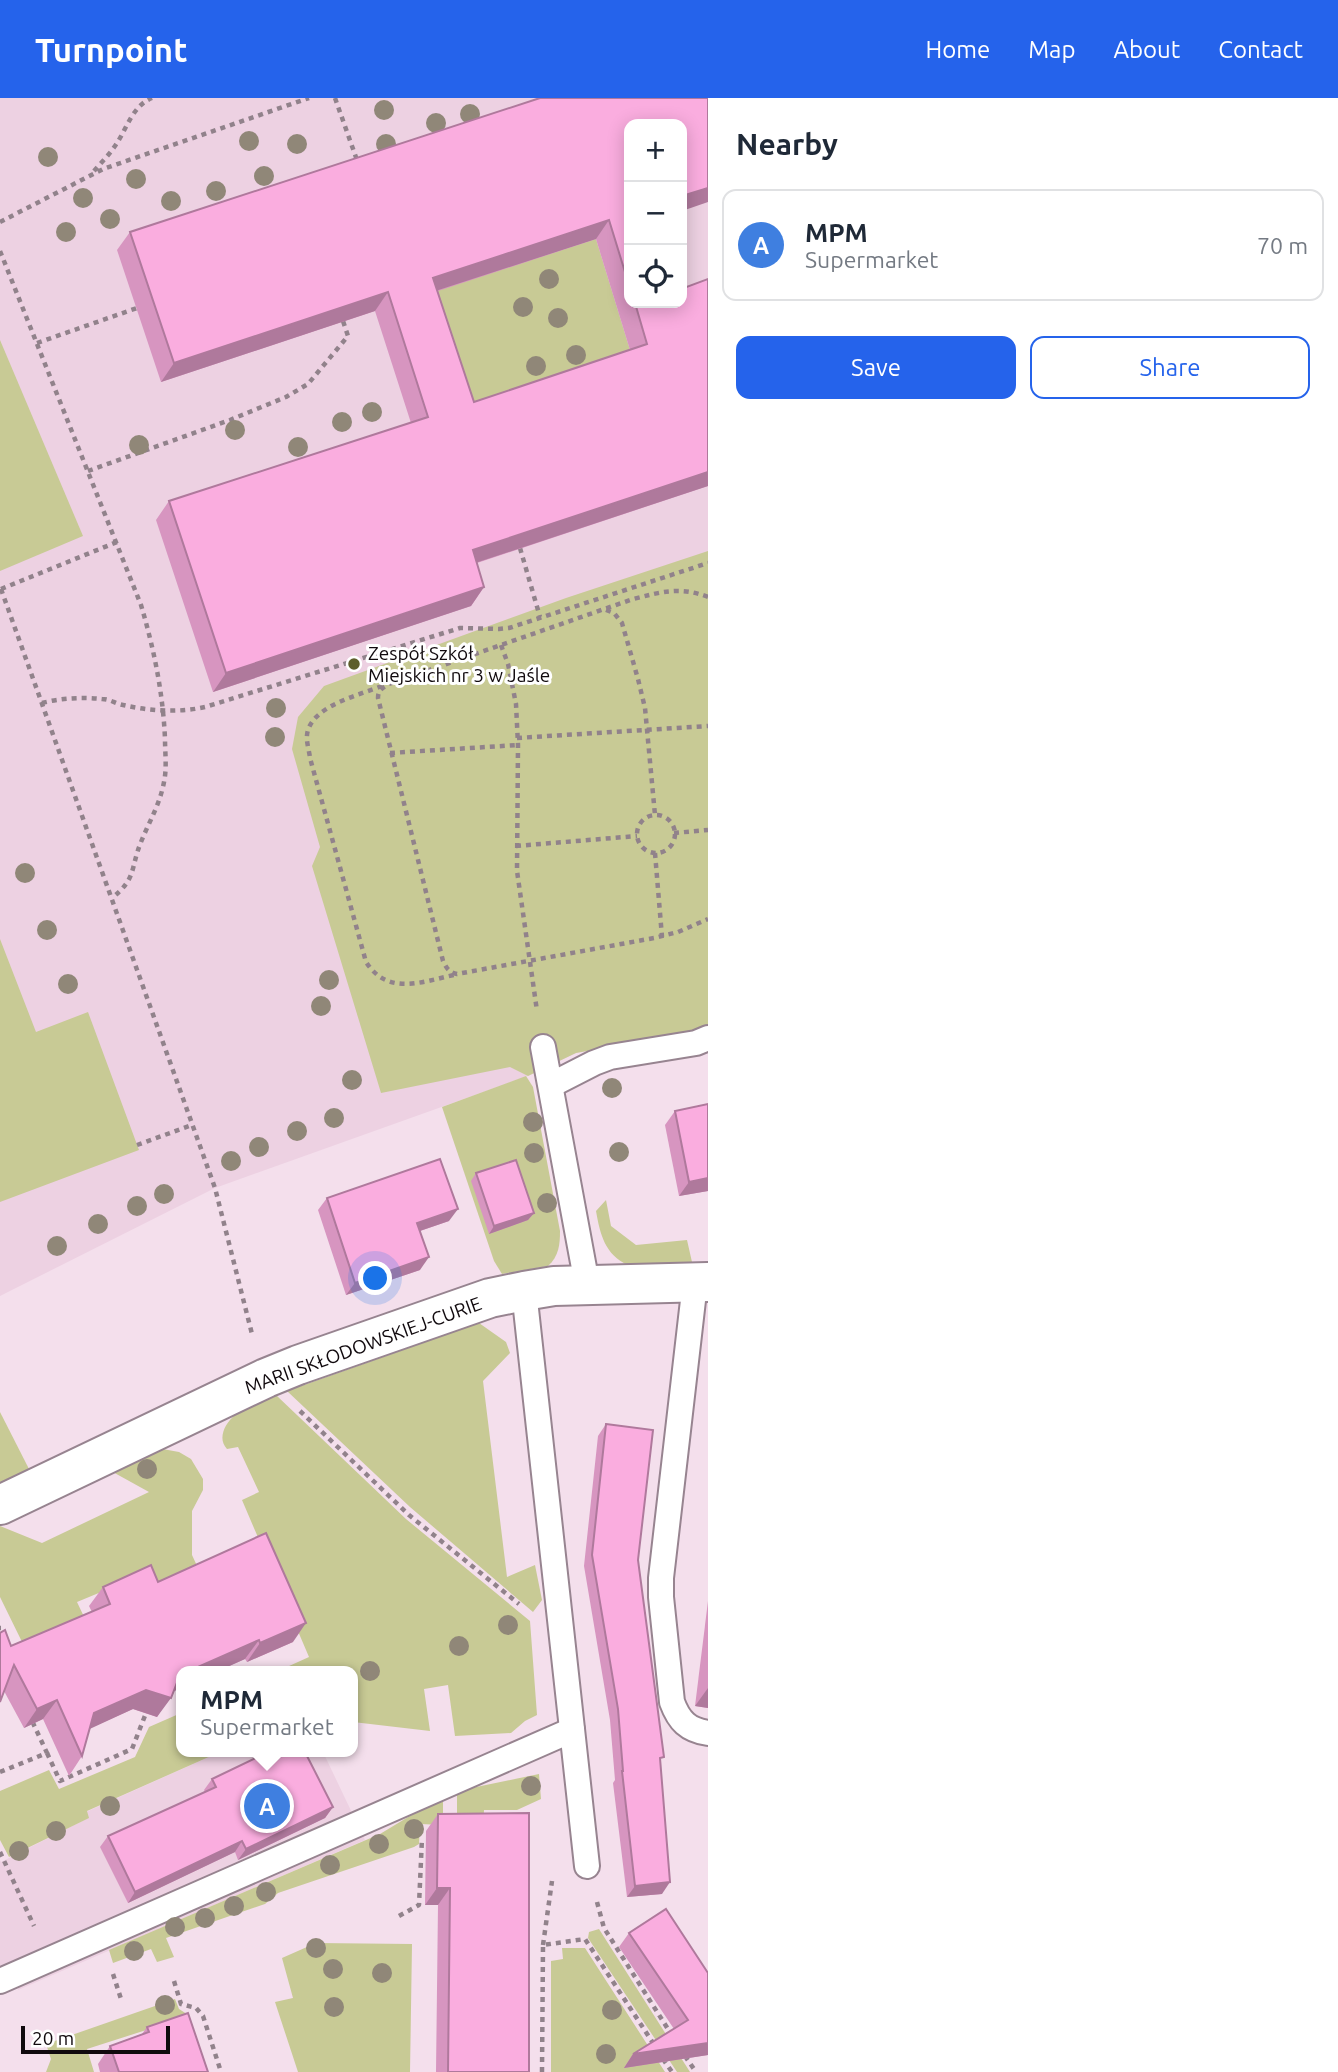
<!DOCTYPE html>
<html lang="en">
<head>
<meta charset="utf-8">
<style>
	body { margin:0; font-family:Ubuntu,sans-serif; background:#f2f2f3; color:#1f2937 }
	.controls { position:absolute; right:21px; top:21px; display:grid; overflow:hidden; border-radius:14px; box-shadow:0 4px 18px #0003 }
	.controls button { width:63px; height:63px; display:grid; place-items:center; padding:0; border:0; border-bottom:2px solid #e0e1e3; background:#fff; color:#1f2937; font:35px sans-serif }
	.scale { position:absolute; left:21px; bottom:18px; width:149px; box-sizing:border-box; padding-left:7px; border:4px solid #10090d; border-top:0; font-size:19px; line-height:24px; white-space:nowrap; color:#10090d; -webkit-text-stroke:5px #fff; paint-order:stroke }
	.you { position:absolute; left:376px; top:1181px; width:24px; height:24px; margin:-18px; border:5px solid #fff; border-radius:50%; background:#1a73e8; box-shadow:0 0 0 10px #1a73e833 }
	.badge { display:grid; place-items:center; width:46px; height:46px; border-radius:50%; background:#2563eb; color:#fff; font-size:23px; font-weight:700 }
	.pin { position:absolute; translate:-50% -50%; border:4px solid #fff; box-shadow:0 2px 7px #0006 }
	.popup { position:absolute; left:176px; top:1568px; width:182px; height:91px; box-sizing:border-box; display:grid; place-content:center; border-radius:14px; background:#fff; filter:drop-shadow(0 2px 5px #0005); font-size:23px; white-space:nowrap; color:#747a83 }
	.popup b { font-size:26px; color:#1f2937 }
	.popup::after { content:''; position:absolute; left:50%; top:100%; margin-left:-14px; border:14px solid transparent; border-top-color:#fff }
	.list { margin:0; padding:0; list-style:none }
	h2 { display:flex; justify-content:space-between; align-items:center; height:91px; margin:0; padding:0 28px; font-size:30px }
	h2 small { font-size:23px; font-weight:400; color:#747a83 }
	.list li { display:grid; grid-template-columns:46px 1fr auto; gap:21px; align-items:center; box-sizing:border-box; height:112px; margin:0 14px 14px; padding:0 14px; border:2px solid #e0e1e3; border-radius:14px }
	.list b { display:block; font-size:26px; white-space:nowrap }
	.list p { margin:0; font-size:23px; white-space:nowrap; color:#747a83 }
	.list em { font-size:23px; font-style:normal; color:#747a83 }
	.actions { display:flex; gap:14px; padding:21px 28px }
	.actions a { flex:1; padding:16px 0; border:2px solid #2563eb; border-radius:14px; text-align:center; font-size:24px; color:#2563eb }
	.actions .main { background:#2563eb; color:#fff }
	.icon { flex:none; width:38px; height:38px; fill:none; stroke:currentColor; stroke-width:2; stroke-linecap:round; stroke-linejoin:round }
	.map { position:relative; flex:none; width:708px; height:1974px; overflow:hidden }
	header { display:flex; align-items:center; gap:42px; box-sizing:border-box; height:98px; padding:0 35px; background:#2563eb; color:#fff }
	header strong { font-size:33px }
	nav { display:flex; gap:38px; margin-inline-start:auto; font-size:24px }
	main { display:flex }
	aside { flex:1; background:#fff }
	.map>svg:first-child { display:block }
	.built { fill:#edd1e2; fill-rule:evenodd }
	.green { fill:#c8ca95 }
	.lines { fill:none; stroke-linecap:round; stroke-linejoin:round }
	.service-casing { stroke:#978490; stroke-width:28 }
	.minor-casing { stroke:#978490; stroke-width:42 }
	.path { stroke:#91828b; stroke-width:4.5; stroke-dasharray:5 5; stroke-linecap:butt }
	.service { stroke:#fff; stroke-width:24 }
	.minor { stroke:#fff; stroke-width:38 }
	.tree { fill:#908778 }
	.wall { fill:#d795c0; fill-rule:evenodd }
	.shaded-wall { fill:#af799c }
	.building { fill:#faaddf; stroke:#af799c; stroke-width:2 }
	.poi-dot { fill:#5d5e2b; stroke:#fff; stroke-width:2.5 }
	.labels { text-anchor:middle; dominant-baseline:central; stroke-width:6; stroke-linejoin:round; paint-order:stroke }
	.poi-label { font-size:19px; fill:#10090d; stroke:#fff; text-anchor:start }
	.street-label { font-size:19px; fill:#10090d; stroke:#fff }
</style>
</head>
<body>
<header>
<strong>Turnpoint</strong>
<nav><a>Home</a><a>Map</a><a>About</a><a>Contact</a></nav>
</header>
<main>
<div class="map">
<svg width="708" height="1974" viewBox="0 0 708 1974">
	<rect width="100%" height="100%" fill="#f4dfec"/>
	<!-- built -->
	<g class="built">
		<path d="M0 0H708V927L698 933 576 955 528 978 215 1090 0 1198ZM629 26H682V205H629Z"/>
		<polygon points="220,1654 323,1654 365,1742 18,1892 15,1862 0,1869 0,1762 1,1764 88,1720 86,1714"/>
	</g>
	<!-- green -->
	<g class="green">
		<polygon points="596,141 634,265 461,323 420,198"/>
		<polygon points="0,242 83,438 0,473"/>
		<polygon points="708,453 708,927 698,933 576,955 528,978 510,969 381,995 312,768 320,749 292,651 298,619 324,588 566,500"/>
		<polygon points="0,841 36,934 88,914 139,1052 0,1104"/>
		<path d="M526 978 533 989 560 1133C560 1146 559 1158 548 1168L502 1176 494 1163 442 1009Z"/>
		<path d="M606 1102 611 1128 636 1147 687 1142 692 1164 628 1167C605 1157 600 1136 596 1113Z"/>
		<polygon points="479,1225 506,1244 510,1255 483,1283 507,1479 535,1467 542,1502 533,1514 410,1409 287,1293"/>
		<path d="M276 1297 406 1421 530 1523 537 1617 525 1623 511 1635 455 1638 448 1587 424 1591 430 1633 353 1624V1573H278L309 1559 242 1402 259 1394 238 1349 227 1351C217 1341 225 1325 235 1317 243 1309 265 1302 276 1297Z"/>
		<polygon points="0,1314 29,1371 0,1385"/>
		<polygon points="157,1350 179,1354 191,1361 203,1381 203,1392 192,1413 192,1457 198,1470 153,1489 147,1475 77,1504 86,1523 25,1550 0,1499 0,1428 42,1445 149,1394 111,1373"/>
		<polygon points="181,1615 181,1654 220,1654 87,1713 89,1720 9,1759 0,1742 0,1693 49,1672 59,1691 135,1659 149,1629"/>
		<polygon points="539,1676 541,1701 517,1712 484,1712 483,1733 457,1727 457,1693"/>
		<polygon points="443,1698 443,1727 420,1726 419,1746 414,1749 278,1795 265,1806 166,1840 174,1859 157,1864 151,1851 113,1865 109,1852 380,1736"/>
		<polygon points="599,1831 690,1974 677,1974 588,1840 589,1834"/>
		<polygon points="316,1845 412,1846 410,1974 298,1974 275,1904 293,1900 282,1860"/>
		<polygon points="562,1850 585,1850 665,1974 551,1974 551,1863 563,1861"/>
		<polygon points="175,1901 179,1911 190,1918 87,1951 94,1974 46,1974 51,1961 46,1946"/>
	</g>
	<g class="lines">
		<defs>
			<g id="service">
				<polyline points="543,949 587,1186"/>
				<polyline points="551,987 594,965 610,959 696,945 708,940"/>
				<path d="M695 1185 661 1480V1499L672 1604C679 1623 688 1632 708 1635"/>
				<polyline points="524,1193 587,1768"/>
				<polyline points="0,1883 572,1632"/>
			</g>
			<polyline id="minor" points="0,1407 266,1280 298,1267 490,1200 524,1193 554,1188 708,1184"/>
		</defs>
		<!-- service casing -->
		<use href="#service" class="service-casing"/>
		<!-- minor casing -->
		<use href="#minor" class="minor-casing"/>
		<!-- path -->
		<g class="path">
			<polyline points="335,0 358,65"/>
			<path d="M94 73C101 65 109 57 115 48 127 31 132 8 152 0"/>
			<polyline points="0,124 103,71 309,0"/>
			<path d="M0 153 141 507C154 551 163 595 165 641 165 655 167 670 164 684 160 706 149 724 141 744 130 771 137 780 112 800"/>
			<polyline points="37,245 137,210"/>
			<polyline points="88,373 230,322 286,299 308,286 348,238 343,223"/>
			<polyline points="520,450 540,519"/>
			<polyline points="1,491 215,1090 252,1236"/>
			<polyline points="1,491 117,444"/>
			<path d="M708 499C680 488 661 494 633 501L389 586C382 590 378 592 378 600L443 863C447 871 449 874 457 876L654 840 678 834 708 821"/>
			<polyline points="606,512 614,515 622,525 638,581 645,610 655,717"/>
			<polyline points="501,547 508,566 516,606 518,647 517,773 537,913"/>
			<path d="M382 588C359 597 316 607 308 632 305 641 309 651 310 660L366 864C388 898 421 884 454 877"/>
			<path d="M42 605C61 600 83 599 102 601 110 601 116 606 123 607 149 613 179 615 205 609L460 530 499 531 509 530 708 465"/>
			<polyline points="517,640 708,628"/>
			<polyline points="390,655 518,647"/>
			<circle cx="656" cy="736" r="19"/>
			<polyline points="674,735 708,732"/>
			<polyline points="516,748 637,738"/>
			<polyline points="655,755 662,839"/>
			<polyline points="137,1047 192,1027"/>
			<polyline points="300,1313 409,1417 519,1506"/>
			<polyline points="0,1530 1,1530"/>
			<polyline points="47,1655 60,1683 132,1651 146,1615"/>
			<polyline points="0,1674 47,1655 33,1625"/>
			<polyline points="0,1754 34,1828"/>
			<polyline points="597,1804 604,1830 673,1939"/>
			<polyline points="399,1818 419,1807 422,1740"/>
			<polyline points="543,1847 552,1783"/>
			<polyline points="113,1876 121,1901"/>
			<polyline points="174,1883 181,1906 196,1910 203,1918 221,1974"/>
			<polyline points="685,1958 696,1974"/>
			<polyline points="663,1961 672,1974"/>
			<polyline points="542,1974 543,1847 585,1841 655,1948"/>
		</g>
		<!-- service -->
		<use href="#service" class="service"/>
		<!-- minor -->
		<use href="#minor" class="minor"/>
	</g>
	<!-- trees -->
	<g class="tree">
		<circle cx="384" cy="12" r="10"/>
		<circle cx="470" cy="16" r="10"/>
		<circle cx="436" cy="25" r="10"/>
		<circle cx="249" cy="43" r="10"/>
		<circle cx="297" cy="46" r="10"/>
		<circle cx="386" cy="46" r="10"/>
		<circle cx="48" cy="59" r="10"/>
		<circle cx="264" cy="78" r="10"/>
		<circle cx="136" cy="81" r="10"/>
		<circle cx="216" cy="93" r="10"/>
		<circle cx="83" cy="100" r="10"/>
		<circle cx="171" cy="103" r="10"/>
		<circle cx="110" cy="121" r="10"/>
		<circle cx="66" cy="134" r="10"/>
		<circle cx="549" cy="181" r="10"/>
		<circle cx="523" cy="209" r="10"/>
		<circle cx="558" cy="220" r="10"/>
		<circle cx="576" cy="257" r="10"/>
		<circle cx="536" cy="268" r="10"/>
		<circle cx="372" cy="314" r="10"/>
		<circle cx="342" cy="324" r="10"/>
		<circle cx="235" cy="332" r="10"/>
		<circle cx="139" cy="347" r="10"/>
		<circle cx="298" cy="349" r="10"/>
		<circle cx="276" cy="610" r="10"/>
		<circle cx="275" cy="639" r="10"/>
		<circle cx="25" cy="775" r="10"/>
		<circle cx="47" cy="832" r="10"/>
		<circle cx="329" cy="882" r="10"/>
		<circle cx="68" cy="886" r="10"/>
		<circle cx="321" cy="908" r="10"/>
		<circle cx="352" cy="982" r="10"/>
		<circle cx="612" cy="990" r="10"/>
		<circle cx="334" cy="1020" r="10"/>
		<circle cx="533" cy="1024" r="10"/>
		<circle cx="297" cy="1033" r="10"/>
		<circle cx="259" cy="1049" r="10"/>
		<circle cx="619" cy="1054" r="10"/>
		<circle cx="534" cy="1055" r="10"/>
		<circle cx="231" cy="1063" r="10"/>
		<circle cx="164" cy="1096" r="10"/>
		<circle cx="547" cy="1105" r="10"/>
		<circle cx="137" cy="1108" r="10"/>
		<circle cx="98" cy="1126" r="10"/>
		<circle cx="57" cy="1148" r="10"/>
		<circle cx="147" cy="1371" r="10"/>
		<circle cx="508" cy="1527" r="10"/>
		<circle cx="459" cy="1548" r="10"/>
		<circle cx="370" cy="1573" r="10"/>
		<circle cx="531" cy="1688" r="10"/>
		<circle cx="110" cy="1708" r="10"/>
		<circle cx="414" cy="1731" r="10"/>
		<circle cx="56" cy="1733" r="10"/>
		<circle cx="379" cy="1746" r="10"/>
		<circle cx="19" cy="1753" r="10"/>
		<circle cx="330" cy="1767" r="10"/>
		<circle cx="266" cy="1794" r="10"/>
		<circle cx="234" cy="1808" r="10"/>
		<circle cx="205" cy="1820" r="10"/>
		<circle cx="175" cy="1829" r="10"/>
		<circle cx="316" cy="1850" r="10"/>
		<circle cx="134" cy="1853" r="10"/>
		<circle cx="333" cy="1871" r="10"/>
		<circle cx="382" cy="1875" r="10"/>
		<circle cx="165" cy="1907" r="10"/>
		<circle cx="334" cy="1909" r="10"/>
		<circle cx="612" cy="1912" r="10"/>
		<circle cx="606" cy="1956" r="10"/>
	</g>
	<!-- wall -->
	<g class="wall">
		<path d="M629 26V205H682L708 388 477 465 484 489 471 508 213 594 156 422 169 403 411 325 375 213 161 284 117 152 130 134ZM596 141 630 252 474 304 438 193Z"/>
		<polygon points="708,1006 708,1093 679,1098 665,1027 675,1013"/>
		<polygon points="476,1075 534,1115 528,1122 489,1136 471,1083"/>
		<polygon points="327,1100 449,1123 420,1133 420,1172 346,1197 318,1112"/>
		<polygon points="606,1326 638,1462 661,1664 662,1796 627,1799 613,1685 615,1682 610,1622 584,1468 598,1338"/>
		<polygon points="158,1484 293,1544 247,1564 245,1561 173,1593 157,1619 133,1611 90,1630 82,1658 69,1678 43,1621 24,1630 4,1593 11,1548 92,1514 89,1508 103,1489"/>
		<polygon points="708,1503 708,1610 695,1608"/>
		<polygon points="212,1681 333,1709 325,1720 238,1762 235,1754 128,1805 100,1749 108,1738 205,1694 204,1692"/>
		<polygon points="438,1716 529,1974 436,1974 438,1807 425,1807 426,1733"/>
		<polygon points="666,1811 708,1957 624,1970 633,1956 674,1931 619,1849 629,1835"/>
		<polygon points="147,1929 208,1974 100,1974 98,1966 110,1948 142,1936"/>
	</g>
	<!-- shaded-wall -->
	<g class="shaded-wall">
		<polygon points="708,90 708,104 682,113 682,98"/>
		<polygon points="609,122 596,141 420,198 433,180"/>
		<polygon points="388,194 375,213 161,284 174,265"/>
		<polygon points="708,374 708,388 460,470 473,452"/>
		<polygon points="484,489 471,508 213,594 226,575"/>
		<polygon points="708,1080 708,1093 679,1098 689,1084"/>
		<polygon points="458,1111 449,1123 408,1137 417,1125"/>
		<polygon points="534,1115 528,1122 489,1136 494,1128"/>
		<polygon points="429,1159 420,1172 346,1197 355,1185"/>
		<polygon points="306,1525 293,1544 247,1564 260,1545"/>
		<polygon points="259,1542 245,1561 218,1573 189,1573"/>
		<polygon points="180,1577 181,1577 181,1590 166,1597"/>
		<polygon points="708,1590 708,1610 695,1608"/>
		<polygon points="146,1592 171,1600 157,1619 133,1611 81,1635 94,1615"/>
		<polygon points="57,1602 43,1621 24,1630 37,1611"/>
		<polygon points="333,1709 325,1720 238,1762 246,1751"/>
		<polygon points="242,1743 235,1754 128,1805 135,1794"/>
		<polygon points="670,1784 662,1796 627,1799 635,1788"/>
		<polygon points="437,1790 450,1790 438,1807 425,1807"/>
		<polygon points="708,1945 708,1957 624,1970 633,1956"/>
	</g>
	<!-- building -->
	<g class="building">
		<polygon points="540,0 708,0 708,90 682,98 682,26 629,26 629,187 609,122 433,180 474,304 647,246 635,205 682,205 682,183 684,190 708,181 708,374 473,452 484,489 226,575 169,403 428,319 388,194 174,265 130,134"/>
		<polygon points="708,1006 708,1080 689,1084 675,1013"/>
		<polygon points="440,1061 458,1111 417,1125 429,1159 355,1185 327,1100"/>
		<polygon points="516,1062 534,1115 494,1128 476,1075"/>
		<polygon points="606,1326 653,1332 638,1462 664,1659 660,1660 670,1784 635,1788 622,1673 623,1673 618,1611 592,1457"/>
		<polygon points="266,1435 306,1525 260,1545 259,1542 189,1573 181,1573 181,1577 180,1577 171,1600 146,1592 94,1615 82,1658 57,1602 37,1611 14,1567 0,1604 0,1535 5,1532 11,1548 110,1506 103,1489 151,1467 158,1484"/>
		<polygon points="268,1654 305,1654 333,1709 246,1751 242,1743 135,1794 108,1738 216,1689 212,1681"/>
		<polygon points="529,1715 529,1974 448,1974 450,1790 437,1790 438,1716"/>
		<polygon points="666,1811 708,1875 708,1945 633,1956 688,1922 629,1835"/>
		<polygon points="188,1915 208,1974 119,1974 110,1948 149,1934 147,1929"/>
	</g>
	<!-- markers -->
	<circle class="poi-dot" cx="354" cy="566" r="7"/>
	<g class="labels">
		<!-- poi labels -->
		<g class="poi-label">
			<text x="368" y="555">Zespół Szkół<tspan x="368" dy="22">Miejskich nr 3 w Jaśle</tspan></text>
		</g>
		<!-- street labels -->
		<g class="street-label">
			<text transform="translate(363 1247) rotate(-20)">MARII SKŁODOWSKIEJ-CURIE</text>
		</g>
	</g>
</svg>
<div class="controls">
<button>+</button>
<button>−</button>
<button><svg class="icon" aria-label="locate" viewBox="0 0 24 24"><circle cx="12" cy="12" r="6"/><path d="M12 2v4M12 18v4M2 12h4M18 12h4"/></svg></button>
</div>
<div class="scale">20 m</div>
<div class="you"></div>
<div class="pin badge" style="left:267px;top:1708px;background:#3f7fe0">A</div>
<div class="popup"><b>MPM</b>Supermarket</div>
</div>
<aside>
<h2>Nearby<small></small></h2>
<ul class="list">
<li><span class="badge" style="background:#3f7fe0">A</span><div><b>MPM</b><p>Supermarket</p></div><em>70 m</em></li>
</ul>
<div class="actions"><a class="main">Save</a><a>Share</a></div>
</aside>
</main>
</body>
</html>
